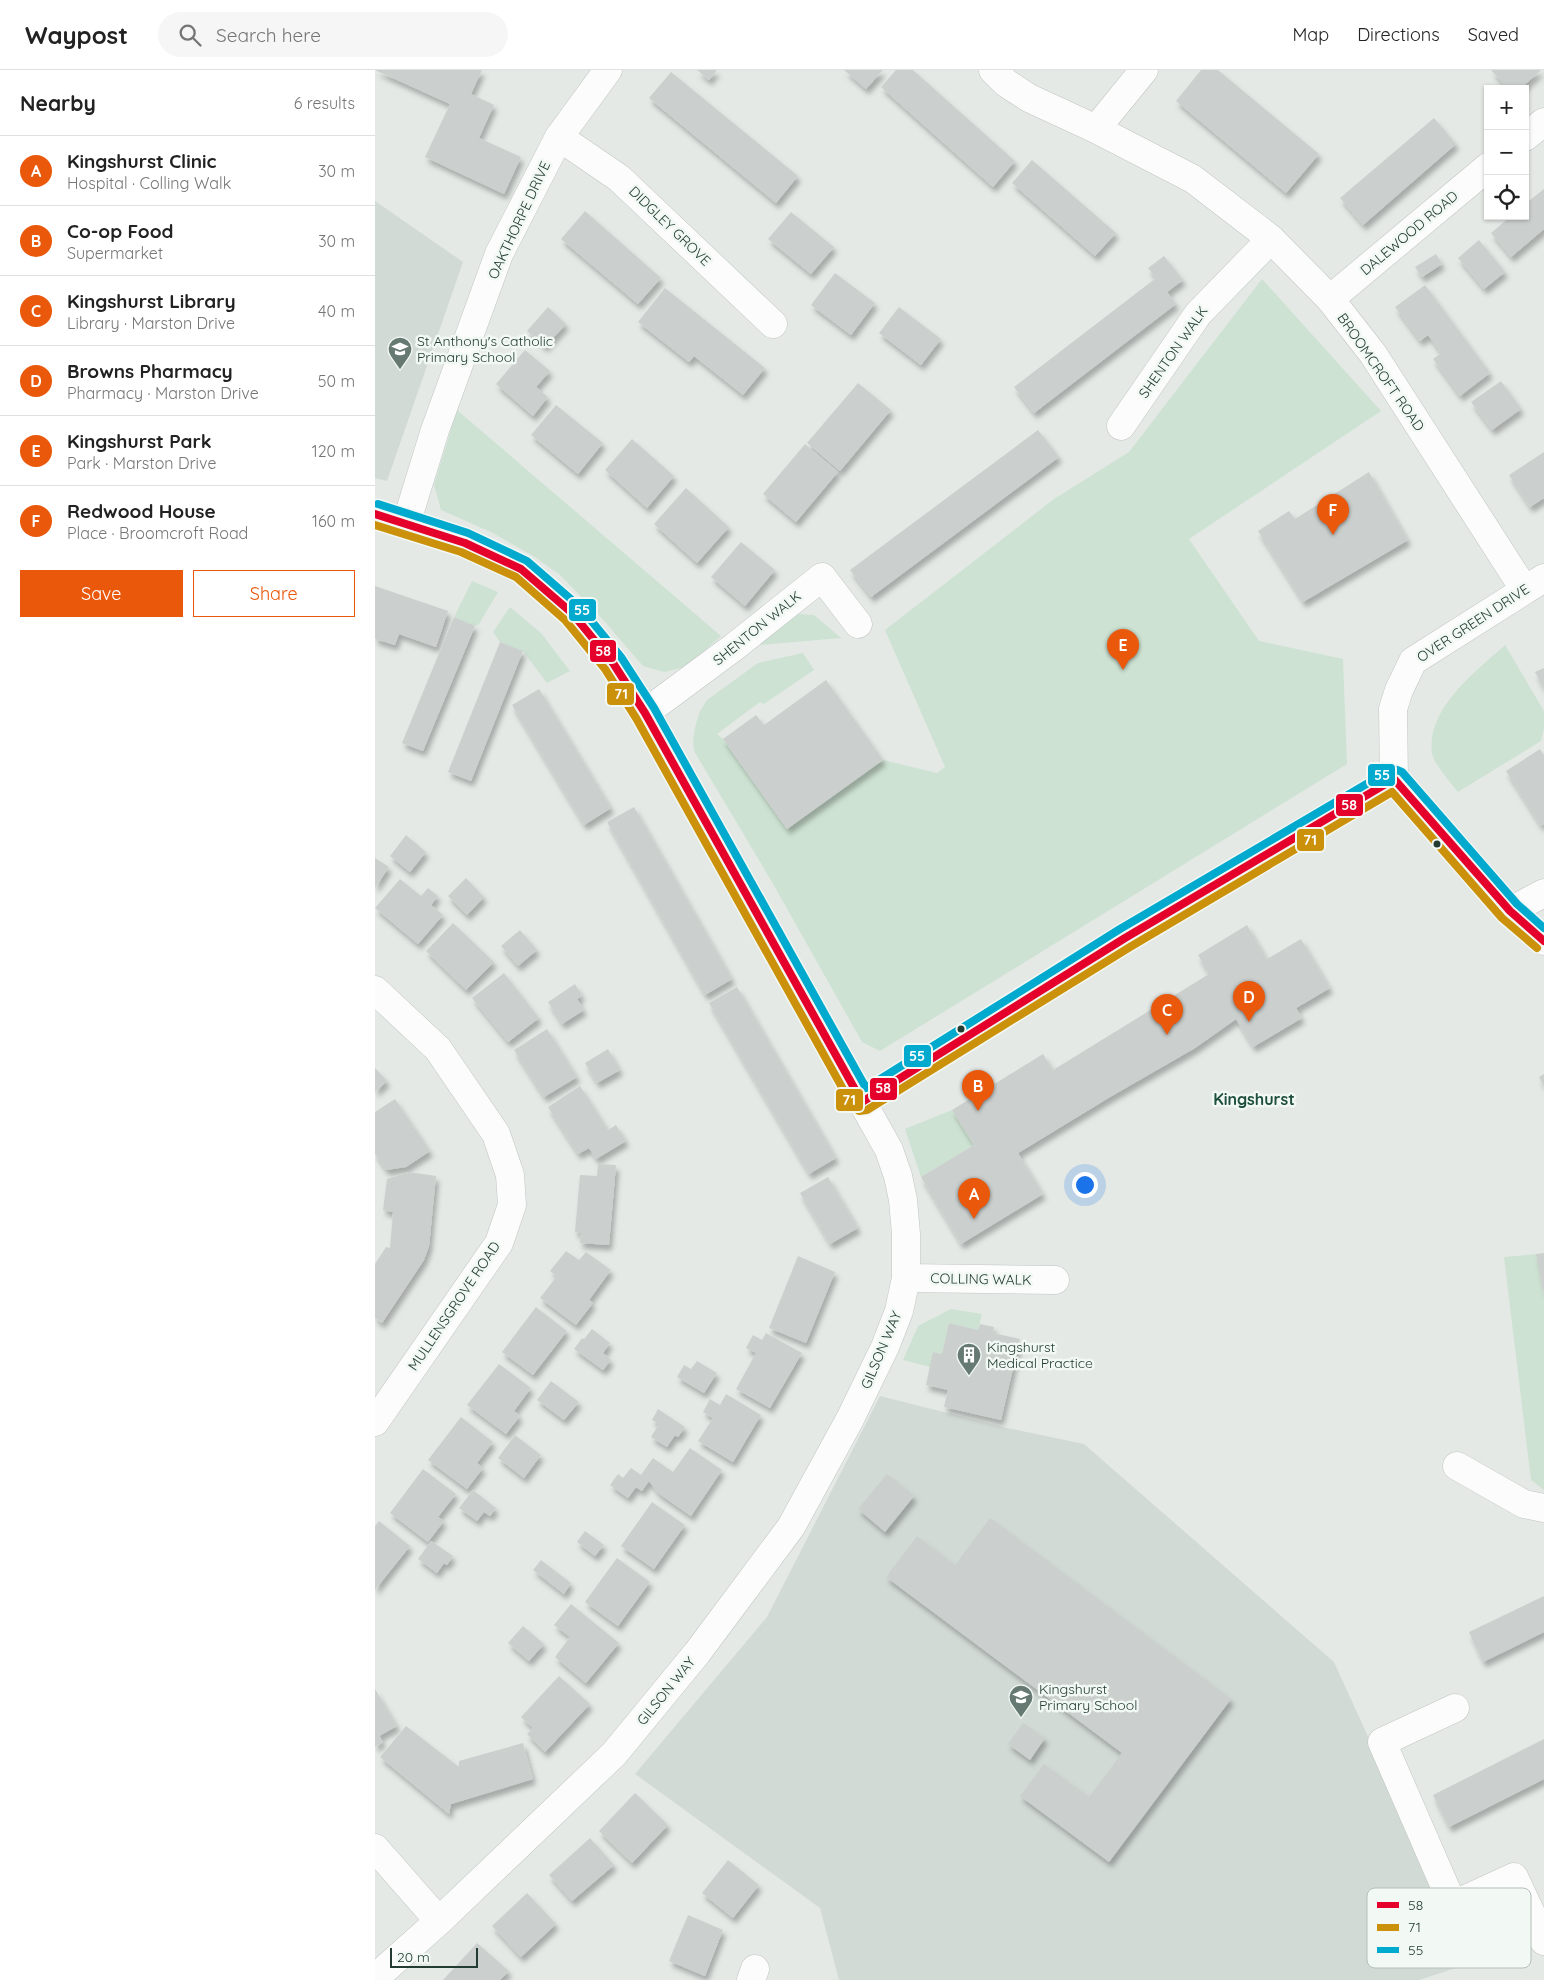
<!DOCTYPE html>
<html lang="en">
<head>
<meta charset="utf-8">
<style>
	body { margin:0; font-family:Quicksand,sans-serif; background:#f6f6f6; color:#222 }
	.controls { position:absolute; right:15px; top:15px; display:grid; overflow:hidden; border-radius:0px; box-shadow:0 1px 4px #0004 }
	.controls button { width:45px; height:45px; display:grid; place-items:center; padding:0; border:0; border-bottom:1px solid #e0e0e0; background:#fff; color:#222; font:25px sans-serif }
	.scale { position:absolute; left:15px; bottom:12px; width:88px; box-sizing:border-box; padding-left:5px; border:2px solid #223c33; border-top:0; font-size:14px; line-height:18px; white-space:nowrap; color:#223c33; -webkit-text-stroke:4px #f2f8f4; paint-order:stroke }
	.you { position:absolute; left:709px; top:1114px; width:18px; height:18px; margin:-12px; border:4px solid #fff; border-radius:50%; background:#1a73e8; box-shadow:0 0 0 8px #1a73e833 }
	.badge { display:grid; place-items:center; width:32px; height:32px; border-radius:50%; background:#ea580c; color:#fff; font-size:16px; font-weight:700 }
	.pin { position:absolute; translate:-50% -41px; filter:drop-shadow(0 1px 2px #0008) }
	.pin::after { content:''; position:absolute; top:26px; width:18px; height:15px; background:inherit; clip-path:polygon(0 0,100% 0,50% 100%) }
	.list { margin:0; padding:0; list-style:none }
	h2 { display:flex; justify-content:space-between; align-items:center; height:65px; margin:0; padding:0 20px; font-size:21px }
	h2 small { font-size:16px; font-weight:400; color:#767676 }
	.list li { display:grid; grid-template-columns:32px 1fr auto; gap:15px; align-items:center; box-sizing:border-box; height:70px; padding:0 20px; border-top:1px solid #e0e0e0 }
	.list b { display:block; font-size:19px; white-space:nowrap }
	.list p { margin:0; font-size:16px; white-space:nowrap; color:#767676 }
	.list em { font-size:16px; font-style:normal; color:#767676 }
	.actions { display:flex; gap:10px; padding:15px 20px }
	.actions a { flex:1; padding:11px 0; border:1px solid #ea580c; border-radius:0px; text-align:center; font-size:18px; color:#ea580c }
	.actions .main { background:#ea580c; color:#fff }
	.icon { flex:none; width:28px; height:28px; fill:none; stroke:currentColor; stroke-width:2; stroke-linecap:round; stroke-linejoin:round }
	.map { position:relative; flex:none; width:1169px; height:1910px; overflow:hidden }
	header { display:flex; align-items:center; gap:30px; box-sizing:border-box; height:70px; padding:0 25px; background:#fff; border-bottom:1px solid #e0e0e0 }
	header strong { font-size:24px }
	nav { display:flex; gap:28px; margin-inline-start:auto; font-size:18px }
	.search { width:350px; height:45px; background:#f6f6f6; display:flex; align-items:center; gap:12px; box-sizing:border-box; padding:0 18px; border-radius:28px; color:#767676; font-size:19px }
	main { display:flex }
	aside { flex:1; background:#fff }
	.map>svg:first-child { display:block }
	.built { fill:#d2dad6 }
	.green { fill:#cde2d2 }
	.building { fill:#cbd0ce; filter:url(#shadow) }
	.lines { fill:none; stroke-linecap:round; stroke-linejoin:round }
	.minor-casing { stroke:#c1c6c3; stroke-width:29 }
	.minor { stroke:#fbfcfb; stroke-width:28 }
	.bus-1-casing { stroke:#f2f8f4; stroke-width:11 }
	.bus-2-casing { stroke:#f2f8f4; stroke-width:11 }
	.bus-3-casing { stroke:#f2f8f4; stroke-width:11 }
	.bus-1 { stroke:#e4002b; stroke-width:8 }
	.bus-2 { stroke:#cc910a; stroke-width:8 }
	.bus-3 { stroke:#00a9ce; stroke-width:8 }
	.bus-dot { fill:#223c33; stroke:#f2f8f4; stroke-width:2 }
	.labels { text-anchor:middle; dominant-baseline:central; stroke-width:5; stroke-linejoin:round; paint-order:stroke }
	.street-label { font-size:14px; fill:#223c33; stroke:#f2f8f4 }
	.poi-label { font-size:14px; fill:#223c33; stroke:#f2f8f4; text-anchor:start }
	.quarter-label { font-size:16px; font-weight:bold; fill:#1e4e3e; stroke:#f2f8f4 }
	.key { fill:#f2f8f4; stroke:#b4c0ba; stroke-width:1 }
	.key-label { font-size:14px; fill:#223c33 }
	.line-badge { stroke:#f2f8f4; stroke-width:2 }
	.badge-label { font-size:14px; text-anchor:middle; font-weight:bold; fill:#fff }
</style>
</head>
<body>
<header>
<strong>Waypost</strong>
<div class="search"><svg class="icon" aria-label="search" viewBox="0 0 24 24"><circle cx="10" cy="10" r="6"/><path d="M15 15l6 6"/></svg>Search here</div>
<nav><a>Map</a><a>Directions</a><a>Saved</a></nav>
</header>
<main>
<aside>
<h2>Nearby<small>6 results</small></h2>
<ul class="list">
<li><span class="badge">A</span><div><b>Kingshurst Clinic</b><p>Hospital · Colling Walk</p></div><em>30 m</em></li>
<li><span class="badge">B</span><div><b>Co-op Food</b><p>Supermarket</p></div><em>30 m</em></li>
<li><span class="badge">C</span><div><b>Kingshurst Library</b><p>Library · Marston Drive</p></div><em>40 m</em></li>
<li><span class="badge">D</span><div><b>Browns Pharmacy</b><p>Pharmacy · Marston Drive</p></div><em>50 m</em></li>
<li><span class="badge">E</span><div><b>Kingshurst Park</b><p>Park · Marston Drive</p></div><em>120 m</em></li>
<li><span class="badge">F</span><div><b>Redwood House</b><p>Place · Broomcroft Road</p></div><em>160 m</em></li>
</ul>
<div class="actions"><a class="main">Save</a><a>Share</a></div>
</aside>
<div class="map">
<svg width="1169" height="1910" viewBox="0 0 1169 1910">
	<defs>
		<filter id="shadow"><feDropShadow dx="3" dy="5.5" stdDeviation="2.5" flood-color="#0004"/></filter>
	</defs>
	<rect width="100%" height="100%" fill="#e4e9e6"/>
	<!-- built -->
	<g class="built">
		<polygon points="0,131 88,192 12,411 0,408"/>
		<polygon points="505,1326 632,1358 709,1374 959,1592 1096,1893 1044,1910 464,1910 445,1838 260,1704 392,1547"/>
	</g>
	<!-- green -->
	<g class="green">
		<polygon points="887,209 1006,341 814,469 884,571 968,589 972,694 505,981 487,972 397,812 319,681 318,670 320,657 325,641 332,630 383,593 428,583 439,600 389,634 385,632 342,664 348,669 412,759 508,690 562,703 570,697 510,560 679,429 754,382"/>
		<polygon points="82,340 346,566 311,597 289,602 268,596 223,544 185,505 160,487 116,462 66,440 59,415"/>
		<polygon points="97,511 123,522 104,554 100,556 79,547"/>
		<polygon points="135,537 166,563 195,601 172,613 148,581 125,572 118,562"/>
		<polygon points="425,544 439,545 466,568 383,575 416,547"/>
		<path d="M1130 575 1169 641V658L1166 671 1083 722C1077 714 1058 693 1057 683 1051 639 1100 602 1130 575Z"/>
		<polygon points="577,1040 599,1075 546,1107 530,1059"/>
		<polygon points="1161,1184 1169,1226 1169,1420 1156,1410 1129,1187"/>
		<polygon points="576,1239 607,1244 603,1260 574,1253 567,1284 558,1282 555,1297 528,1290 543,1256"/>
	</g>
	<!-- building -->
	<g class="building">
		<polygon points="0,0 107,0 96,24 119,35 104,68 146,87 129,124 50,87 75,34"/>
		<polygon points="322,0 342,0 334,10"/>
		<polygon points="469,0 508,0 491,19"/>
		<polygon points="521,0 538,0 640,91 618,117 506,17"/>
		<polygon points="826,0 843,0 944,84 911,123 801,31"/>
		<polygon points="1116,0 1166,0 1145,19 1133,19"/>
		<polygon points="296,2 423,106 401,133 274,28"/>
		<polygon points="1059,48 1081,74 988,155 965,128"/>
		<polygon points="657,90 741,163 720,186 637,113"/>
		<polygon points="1169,119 1169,159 1136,187 1116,163 1136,146 1150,146 1150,134"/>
		<polygon points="210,141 286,208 263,234 186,169"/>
		<polygon points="416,142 459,177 436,204 393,169"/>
		<polygon points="1104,170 1130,202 1109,219 1083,188"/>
		<polygon points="1061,184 1067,194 1047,207 1040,197"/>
		<polygon points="789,186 808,210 792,222 801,234 659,343 639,317 781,208 773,198"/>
		<polygon points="460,203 500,233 476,265 436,235"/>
		<polygon points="1050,215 1115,303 1085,326 1058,289 1066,283 1053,265 1045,271 1020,237"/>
		<polygon points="290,218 390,298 368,325 319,286 314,292 263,252"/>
		<polygon points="173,237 191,254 170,277 152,261"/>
		<polygon points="524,237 566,269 546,295 504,263"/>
		<polygon points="150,280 175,301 161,317 173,327 158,346 121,314"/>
		<polygon points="1126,311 1146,339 1117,360 1096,332"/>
		<polygon points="483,313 516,340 465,401 432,373"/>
		<polygon points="181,335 228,373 203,404 156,365"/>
		<polygon points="663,360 684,387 496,527 475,500"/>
		<polygon points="257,369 299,406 272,438 230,400"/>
		<polygon points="430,374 463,402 421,452 388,424"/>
		<polygon points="1169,382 1169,428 1155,437 1134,405"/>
		<polygon points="994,402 1033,470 928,532 883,461 914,441 920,449"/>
		<polygon points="311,418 354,457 322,493 279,454"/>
		<polygon points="366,472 400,500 370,536 336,507"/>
		<polygon points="0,516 73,541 61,577 24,564 20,575 0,569"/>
		<polygon points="79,547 100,556 48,681 27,673"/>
		<polygon points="125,572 148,581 96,711 73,702"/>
		<polygon points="1169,598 1169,619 1160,602"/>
		<polygon points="451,610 508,690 412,759 348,669 381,645 389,655"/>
		<polygon points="164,619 236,738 209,755 137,635"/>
		<polygon points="1165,679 1169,685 1169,754 1166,756 1131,701"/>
		<polygon points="259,737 357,909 330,925 232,752"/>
		<polygon points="31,765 51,782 35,802 15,786"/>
		<polygon points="0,788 14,797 0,818"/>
		<polygon points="91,808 109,827 92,845 73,826"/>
		<polygon points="25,809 46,826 53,818 63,826 56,835 68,845 43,874 0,838"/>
		<polygon points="78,853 119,892 91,920 51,881"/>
		<polygon points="872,855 892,889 926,869 955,918 921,938 927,948 878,977 861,949 820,978 735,1027 643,1083 668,1124 586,1174 546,1107 599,1075 577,1040 668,984 678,1000 834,904 823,885"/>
		<polygon points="145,860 162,880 143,896 126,876"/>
		<polygon points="129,903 164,948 133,972 97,928"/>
		<polygon points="200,914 207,926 202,929 209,940 187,954 173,932"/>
		<polygon points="362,917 461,1088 434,1104 334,933"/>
		<polygon points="172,959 202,1007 169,1027 139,980"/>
		<polygon points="233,979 245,1000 222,1013 210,993"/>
		<polygon points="0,998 12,1011 0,1022"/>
		<polygon points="1169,1004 1169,1017 1164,1007"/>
		<polygon points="205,1016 233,1060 241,1055 251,1071 221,1089 214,1078 203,1084 173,1037"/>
		<polygon points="20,1029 55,1081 31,1097 11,1100 0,1084 0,1042"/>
		<polygon points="223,1094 241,1095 234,1175 205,1173 206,1163 200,1162 205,1105 222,1106"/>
		<polygon points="34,1102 61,1106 54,1176 49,1190 7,1253 0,1248 0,1194 11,1177 15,1178 18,1142 8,1140 12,1109"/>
		<polygon points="453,1107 483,1158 455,1174 425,1123"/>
		<polygon points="191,1181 204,1190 211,1182 236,1200 214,1230 218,1233 201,1255 165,1228 182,1206 175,1201"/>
		<polygon points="1169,1183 1169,1221 1168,1221 1161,1184"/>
		<polygon points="423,1186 460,1202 431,1273 394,1258"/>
		<polygon points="161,1237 192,1261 158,1305 127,1282"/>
		<polygon points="574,1253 603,1260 605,1254 619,1257 618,1263 645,1269 626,1350 569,1337 573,1320 551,1315 558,1282 567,1284"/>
		<polygon points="217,1259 235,1273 228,1283 236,1290 228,1300 199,1279 207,1268 209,1269"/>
		<polygon points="391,1263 427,1283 395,1338 361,1319 381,1283 371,1278 378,1265 387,1270"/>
		<polygon points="322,1291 342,1303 329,1323 302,1307 309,1295 316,1299"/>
		<polygon points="124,1294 156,1318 139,1341 145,1346 131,1364 92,1335"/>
		<polygon points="176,1311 204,1332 189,1350 162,1330"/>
		<polygon points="351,1324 386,1345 358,1392 323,1371 338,1348 328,1342 335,1329 345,1335"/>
		<polygon points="283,1339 310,1357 303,1367 300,1365 292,1377 276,1367 284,1354 277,1350"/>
		<polygon points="86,1347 118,1372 102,1393 108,1398 92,1419 53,1390"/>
		<polygon points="140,1365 166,1385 149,1408 123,1388"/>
		<polygon points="315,1378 347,1400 316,1446 283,1423 274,1411 267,1421 261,1417 253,1428 235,1415 243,1404 248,1408 256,1398 266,1405 278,1388 298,1402"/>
		<polygon points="48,1399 81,1424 63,1447 69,1451 53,1472 15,1443"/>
		<polygon points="512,1404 539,1426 510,1462 483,1439"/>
		<polygon points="98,1420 121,1438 115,1446 109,1442 102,1451 84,1438"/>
		<polygon points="277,1432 310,1455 279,1499 246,1476"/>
		<polygon points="615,1448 856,1629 734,1792 645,1726 669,1694 714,1727 747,1683 511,1507 542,1466 580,1495"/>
		<polygon points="4,1451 35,1476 0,1520 0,1456"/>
		<polygon points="210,1461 229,1475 220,1486 202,1472"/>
		<polygon points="56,1471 78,1486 72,1495 69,1493 62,1503 43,1489"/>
		<polygon points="242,1488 275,1512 243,1556 210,1532"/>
		<polygon points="166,1490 196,1513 189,1524 158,1500"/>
		<polygon points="1169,1526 1169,1562 1108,1592 1094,1562"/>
		<polygon points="196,1534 244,1573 211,1613 180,1587 195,1567 179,1555"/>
		<polygon points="148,1556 169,1574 154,1591 133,1573"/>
		<polygon points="184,1606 215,1634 170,1682 152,1664 158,1658 146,1647"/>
		<polygon points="0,1619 22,1656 4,1666 8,1672 0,1677"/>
		<polygon points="648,1653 670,1668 655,1690 633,1674"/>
		<polygon points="31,1656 84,1697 84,1691 148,1673 158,1709 76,1734 74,1744 5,1687"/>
		<polygon points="1169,1669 1169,1709 1074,1757 1058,1725"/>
		<polygon points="260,1723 293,1755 257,1793 224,1761"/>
		<polygon points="215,1768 239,1795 197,1831 174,1805"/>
		<polygon points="353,1790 384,1815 358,1848 327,1823"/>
		<polygon points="152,1823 181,1854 146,1887 117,1856"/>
		<polygon points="313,1845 348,1860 330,1906 294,1891"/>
		<polygon points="102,1873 134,1901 125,1910 68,1910"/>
	</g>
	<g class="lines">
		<defs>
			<g id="minor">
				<polyline points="618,0 631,13 654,28 721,59 818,109 896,169 955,229 998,284 1149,519"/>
				<polyline points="721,59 769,0"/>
				<polyline points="184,67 244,108 398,254"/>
				<polyline points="1150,67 1169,52"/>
				<polyline points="955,229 1113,97"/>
				<polyline points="746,356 823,244 896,169"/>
				<polyline points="0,444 90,473 146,499 197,543 238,593 270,643 514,1080 523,1106 528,1130 531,1164 531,1208 524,1241 510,1277 475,1349 416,1457 322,1583 239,1684 64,1851 0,1908"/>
				<polyline points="31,454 60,360 124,184 184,67 233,0"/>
				<polyline points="1169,508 1038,591 1024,620 1018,639 1019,709 1135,841 1169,871"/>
				<polyline points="270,643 359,577 447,507 483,554"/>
				<polyline points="1135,841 1169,823"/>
				<polyline points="0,920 63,979 121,1064 135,1105 137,1135 124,1173 0,1352"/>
				<polyline points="487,1032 750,868 1019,709"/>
				<polyline points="531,1208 680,1210"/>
				<polyline points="1082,1396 1149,1434 1169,1438"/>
				<polyline points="1080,1638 1007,1672 1078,1835 1139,1807 1169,1871"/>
				<polyline points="0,1778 64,1851"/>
				<polyline points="376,1910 380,1899"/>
			</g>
		</defs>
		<!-- minor casing -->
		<use href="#minor" class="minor-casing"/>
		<!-- minor -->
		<use href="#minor" class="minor"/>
		<defs>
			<polyline id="bus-1" points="0,444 90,473 146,499 197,543 238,593 270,643 487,1032 750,868 1019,709 1135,841 1169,871"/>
			<polyline id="bus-2" points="0,455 86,482 141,507 190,550 230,599 261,648 478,1037 484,1041 492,1040 755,877 1017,722 1127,848 1162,878"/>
			<polyline id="bus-3" points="3,434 93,463 152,491 205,537 246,587 279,638 491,1018 745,859 1017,699 1022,700 1027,702 1142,834 1169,858"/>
		</defs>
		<!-- bus-1 casing -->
		<use href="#bus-1" class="bus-1-casing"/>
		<!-- bus-2 casing -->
		<use href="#bus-2" class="bus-2-casing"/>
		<!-- bus-3 casing -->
		<use href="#bus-3" class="bus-3-casing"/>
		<!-- bus-1 -->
		<use href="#bus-1" class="bus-1"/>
		<!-- bus-2 -->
		<use href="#bus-2" class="bus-2"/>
		<!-- bus-3 -->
		<use href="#bus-3" class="bus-3"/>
	</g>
	<!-- icons -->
	<defs>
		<symbol id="school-pin" viewBox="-11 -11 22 30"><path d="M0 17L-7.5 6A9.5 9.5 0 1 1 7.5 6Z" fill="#667972" stroke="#f2f8f4"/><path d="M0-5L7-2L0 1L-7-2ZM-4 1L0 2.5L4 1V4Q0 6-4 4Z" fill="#fff"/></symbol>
		<symbol id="building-pin" viewBox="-11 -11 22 30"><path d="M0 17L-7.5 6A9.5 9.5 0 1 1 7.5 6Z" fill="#667972" stroke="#f2f8f4"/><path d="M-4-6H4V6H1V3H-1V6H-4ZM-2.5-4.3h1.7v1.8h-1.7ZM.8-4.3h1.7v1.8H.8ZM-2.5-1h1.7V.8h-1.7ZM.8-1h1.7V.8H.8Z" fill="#fff"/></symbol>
	</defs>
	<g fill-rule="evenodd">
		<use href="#school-pin" x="11" y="265" width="28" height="38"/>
		<use href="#building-pin" x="580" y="1271" width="28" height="38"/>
		<use href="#school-pin" x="632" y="1613" width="28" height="38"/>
	</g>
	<!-- markers -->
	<g class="bus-dot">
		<circle cx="1062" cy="774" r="4.5"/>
		<circle cx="586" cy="959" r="4.5"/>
	</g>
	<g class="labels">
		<!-- street labels -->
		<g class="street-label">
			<text transform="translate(144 150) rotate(-65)">OAKTHORPE DRIVE</text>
			<text transform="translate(295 156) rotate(44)">DIDGLEY GROVE</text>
			<text transform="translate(1034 163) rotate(-40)">DALEWOOD ROAD</text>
			<text transform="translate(798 282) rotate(-55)">SHENTON WALK</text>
			<text transform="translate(1006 302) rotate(55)">BROOMCROFT ROAD</text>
			<text transform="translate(1098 553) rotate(-33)">OVER GREEN DRIVE</text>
			<text transform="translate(382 558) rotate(-39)">SHENTON WALK</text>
			<text transform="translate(606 1209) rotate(1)">COLLING WALK</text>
			<text transform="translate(79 1236) rotate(-56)">MULLENSGROVE ROAD</text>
			<text transform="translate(506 1280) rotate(-67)">GILSON WAY</text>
			<text transform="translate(291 1621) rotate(-51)">GILSON WAY</text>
		</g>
		<!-- poi labels -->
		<g class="poi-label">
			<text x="42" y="271">St Anthony's Catholic<tspan x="42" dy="16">Primary School</tspan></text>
			<text x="612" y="1277">Kingshurst<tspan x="612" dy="16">Medical Practice</tspan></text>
			<text x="664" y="1619">Kingshurst<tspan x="664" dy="16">Primary School</tspan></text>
		</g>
		<!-- quarter labels -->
		<g class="quarter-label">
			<text x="879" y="1029">Kingshurst</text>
		</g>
	</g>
	<!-- legend -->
	<rect x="992" y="1818" width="164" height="80" rx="8" class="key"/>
	<rect x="1002" y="1832" width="22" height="6" fill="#e4002b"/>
	<rect x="1002" y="1854" width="22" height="7" fill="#cc910a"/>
	<rect x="1002" y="1877" width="22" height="6" fill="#00a9ce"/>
	<g class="key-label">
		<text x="1033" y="1840">58</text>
		<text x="1033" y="1862">71</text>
		<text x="1033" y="1885">55</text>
	</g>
	<g class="line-badge">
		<rect x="193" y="528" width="29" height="24" rx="5" fill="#00a9ce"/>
		<rect x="214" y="569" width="28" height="24" rx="5" fill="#e4002b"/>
		<rect x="231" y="612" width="29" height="24" rx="5" fill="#cc910a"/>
		<rect x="992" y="693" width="29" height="24" rx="5" fill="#00a9ce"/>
		<rect x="960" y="723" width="29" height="24" rx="5" fill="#e4002b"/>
		<rect x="921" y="758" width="29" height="24" rx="5" fill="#cc910a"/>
		<rect x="528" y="974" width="29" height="24" rx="5" fill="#00a9ce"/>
		<rect x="494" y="1007" width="29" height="24" rx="5" fill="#e4002b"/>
		<rect x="460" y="1018" width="29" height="24" rx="5" fill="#cc910a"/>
	</g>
	<g class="badge-label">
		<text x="207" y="545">55</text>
		<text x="228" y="586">58</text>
		<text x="246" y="629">71</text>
		<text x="1007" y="710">55</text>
		<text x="974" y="740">58</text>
		<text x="935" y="775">71</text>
		<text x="542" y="991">55</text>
		<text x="508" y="1023">58</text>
		<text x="474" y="1035">71</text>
	</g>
</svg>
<div class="controls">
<button>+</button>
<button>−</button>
<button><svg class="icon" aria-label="locate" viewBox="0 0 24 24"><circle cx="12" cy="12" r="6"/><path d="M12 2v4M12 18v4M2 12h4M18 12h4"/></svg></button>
</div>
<div class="scale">20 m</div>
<div class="you"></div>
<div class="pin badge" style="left:599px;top:1149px">A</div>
<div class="pin badge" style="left:603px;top:1041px">B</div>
<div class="pin badge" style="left:792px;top:965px">C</div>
<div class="pin badge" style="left:874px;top:952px">D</div>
<div class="pin badge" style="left:748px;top:600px">E</div>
<div class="pin badge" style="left:958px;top:465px">F</div>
</div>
</main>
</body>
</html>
